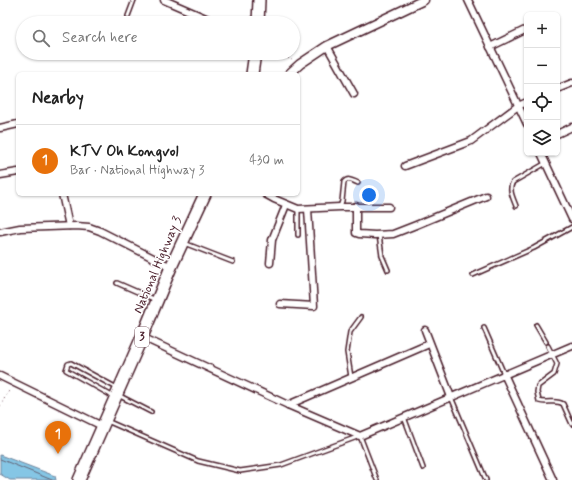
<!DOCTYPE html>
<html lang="en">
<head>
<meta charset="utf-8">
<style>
	body { margin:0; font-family:Mynerve,sans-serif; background:#f2f2f2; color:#222 }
	.controls { position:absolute; right:12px; top:12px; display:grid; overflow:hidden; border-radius:6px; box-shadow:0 1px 3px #0004 }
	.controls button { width:36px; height:36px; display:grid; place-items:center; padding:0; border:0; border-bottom:1px solid #e0e0e0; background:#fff; color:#222; font:20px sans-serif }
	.you { position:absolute; left:369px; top:195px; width:14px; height:14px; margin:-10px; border:3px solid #fff; border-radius:50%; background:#1a73e8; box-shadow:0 0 0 6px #1a73e833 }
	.badge { display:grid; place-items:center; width:26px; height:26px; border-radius:50%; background:#db2777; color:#fff; font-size:13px; font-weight:700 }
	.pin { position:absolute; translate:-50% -33px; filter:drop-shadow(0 1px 2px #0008) }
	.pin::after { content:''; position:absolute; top:21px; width:14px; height:12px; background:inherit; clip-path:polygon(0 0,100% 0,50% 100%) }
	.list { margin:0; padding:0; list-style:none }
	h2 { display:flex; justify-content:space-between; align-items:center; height:52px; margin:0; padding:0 16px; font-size:17px }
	h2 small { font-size:13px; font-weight:400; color:#767676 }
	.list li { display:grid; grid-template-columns:26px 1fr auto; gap:12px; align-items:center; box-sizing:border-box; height:72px; padding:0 16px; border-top:1px solid #e0e0e0 }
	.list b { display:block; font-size:15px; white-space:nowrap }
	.list p { margin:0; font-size:13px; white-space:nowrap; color:#767676 }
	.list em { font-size:13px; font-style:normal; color:#767676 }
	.icon { flex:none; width:22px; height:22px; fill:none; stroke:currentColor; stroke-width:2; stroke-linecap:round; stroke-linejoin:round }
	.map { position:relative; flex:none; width:572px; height:480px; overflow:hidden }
	.search { position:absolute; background:#fff; box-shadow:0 1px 3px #0004; left:16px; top:16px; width:284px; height:44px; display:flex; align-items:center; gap:10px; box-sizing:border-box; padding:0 14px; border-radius:22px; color:#767676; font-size:15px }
	.panel { position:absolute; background:#fff; box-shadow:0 1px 3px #0004; left:16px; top:72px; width:284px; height:124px; border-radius:6px }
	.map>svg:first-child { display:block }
	.water { fill:#85c6e5; stroke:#6d839b }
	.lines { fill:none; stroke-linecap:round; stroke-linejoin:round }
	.shore { stroke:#626275; stroke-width:1 }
	.lane-casing { stroke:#4a1f2b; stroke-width:6 }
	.street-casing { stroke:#4a1f2b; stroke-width:9 }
	.secondary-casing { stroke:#4a1f2b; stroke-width:11 }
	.highway-casing { stroke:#4a1f2b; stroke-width:14 }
	.path { stroke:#4a1f2b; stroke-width:1; stroke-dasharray:1 3; stroke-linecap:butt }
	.lane { stroke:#fff; stroke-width:3 }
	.street { stroke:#fff; stroke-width:6 }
	.secondary { stroke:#fff; stroke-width:8 }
	.highway { stroke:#fff; stroke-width:11 }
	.labels { text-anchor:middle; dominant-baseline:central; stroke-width:3; stroke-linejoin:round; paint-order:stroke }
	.shield { fill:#fff; stroke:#80626b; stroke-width:1 }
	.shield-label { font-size:12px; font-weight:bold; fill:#4a1f2b }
	.street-label { font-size:13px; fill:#4a1f2b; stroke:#fff }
</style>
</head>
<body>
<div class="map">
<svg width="572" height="480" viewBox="0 0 572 480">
	<rect width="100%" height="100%" fill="#fff"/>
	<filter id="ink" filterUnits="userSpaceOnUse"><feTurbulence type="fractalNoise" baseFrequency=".025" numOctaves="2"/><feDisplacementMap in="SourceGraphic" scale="8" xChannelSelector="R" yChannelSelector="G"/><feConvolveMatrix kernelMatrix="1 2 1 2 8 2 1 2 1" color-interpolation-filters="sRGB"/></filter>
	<g filter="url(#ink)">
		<!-- water -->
		<polygon class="water" points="0,455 55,476 56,480 10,480 0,474"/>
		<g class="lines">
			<!-- shore -->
			<polyline class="shore" points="0,459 52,480"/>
			<defs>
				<g id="lane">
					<polyline points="128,16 134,0"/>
					<path d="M516 206C513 198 508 189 513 182L546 163"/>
					<path d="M340 207 342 201 344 182C348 177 353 181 358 183"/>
					<polyline points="298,209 298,235"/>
					<polyline points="379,235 382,256 388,270"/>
					<polyline points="184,243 233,262"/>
					<polyline points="473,275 534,248 572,227"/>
					<polyline points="117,283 156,300"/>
					<polyline points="536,325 546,342"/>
					<polyline points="484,328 504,374"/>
					<path d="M548 346 557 364 554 374 538 386 537 392 539 401C547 404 556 399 563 404L572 424"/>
					<polyline points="351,377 347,352 350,332 361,317"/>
					<polyline points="118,395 151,412"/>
					<polyline points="114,397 66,370 68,364 71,363 117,388"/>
					<polyline points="451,397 486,480"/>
					<polyline points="404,417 423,468"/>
					<polyline points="107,421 198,461 240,471 281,465 360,436 377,480"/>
				</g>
				<g id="street">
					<polyline points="164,0 217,23"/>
					<polyline points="468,0 527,124"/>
					<polyline points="327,46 354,94"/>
					<polyline points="490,47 527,29"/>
					<polyline points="557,89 572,83"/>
					<polyline points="0,128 18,124"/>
					<polyline points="557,134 572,127"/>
					<polyline points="541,153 572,219"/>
					<polyline points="405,166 471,141 518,106 527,102"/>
					<polyline points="0,175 18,172"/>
					<polyline points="62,194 69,226"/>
					<polyline points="265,194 274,199 298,209 340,207 389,207"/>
					<polyline points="356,206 356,233 359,234 375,235 393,234 416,225 486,196"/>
					<polyline points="0,232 20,228 76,226 89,227 100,231 171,267"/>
					<polyline points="270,263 272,240 286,205"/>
					<polyline points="280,304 314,306 308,209"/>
					<polyline points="425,330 451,397"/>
					<polyline points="142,337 288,405 360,436 572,346"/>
					<polyline points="504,374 553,480"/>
					<polyline points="0,376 102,426"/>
					<polyline points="288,405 429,344"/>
				</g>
				<polyline id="secondary" points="289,74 300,64 327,46 424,0"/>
				<g id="highway">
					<polyline points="258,23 259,0"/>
					<polyline points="252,74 255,53"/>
					<polyline points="79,480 142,337 171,267 205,194"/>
				</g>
			</defs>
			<!-- lane casing -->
			<use href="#lane" class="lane-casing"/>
			<!-- street casing -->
			<use href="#street" class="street-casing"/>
			<!-- secondary casing -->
			<use href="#secondary" class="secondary-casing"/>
			<!-- highway casing -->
			<use href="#highway" class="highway-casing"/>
			<!-- path -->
			<g class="path">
				<polyline points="277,53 292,60"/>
				<polyline points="0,406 10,389"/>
			</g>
			<!-- lane -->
			<use href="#lane" class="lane"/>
			<!-- street -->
			<use href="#street" class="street"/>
			<!-- secondary -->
			<use href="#secondary" class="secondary"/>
			<!-- highway -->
			<use href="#highway" class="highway"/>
		</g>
	</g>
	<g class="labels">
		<!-- shield labels -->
		<rect class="shield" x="135" y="327" width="14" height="20" rx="3"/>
		<g class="shield-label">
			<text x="142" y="337">3</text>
		</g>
		<!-- street labels -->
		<g class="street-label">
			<text transform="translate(158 265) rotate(-67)">National Highway 3</text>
		</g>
	</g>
</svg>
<div class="controls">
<button>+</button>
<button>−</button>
<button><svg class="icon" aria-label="locate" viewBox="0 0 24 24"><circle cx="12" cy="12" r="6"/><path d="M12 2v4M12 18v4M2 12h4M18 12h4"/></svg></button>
<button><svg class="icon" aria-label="layers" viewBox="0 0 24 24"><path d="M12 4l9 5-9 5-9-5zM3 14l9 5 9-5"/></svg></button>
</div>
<div class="you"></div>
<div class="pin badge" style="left:58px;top:454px;background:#e8710a">1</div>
<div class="search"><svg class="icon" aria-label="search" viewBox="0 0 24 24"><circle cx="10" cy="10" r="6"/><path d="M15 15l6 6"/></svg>Search here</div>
<section class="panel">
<h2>Nearby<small></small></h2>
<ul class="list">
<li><span class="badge" style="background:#e8710a">1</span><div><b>KTV Oh Kongvol</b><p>Bar · National Highway 3</p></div><em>430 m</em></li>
</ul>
</section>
</div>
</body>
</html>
